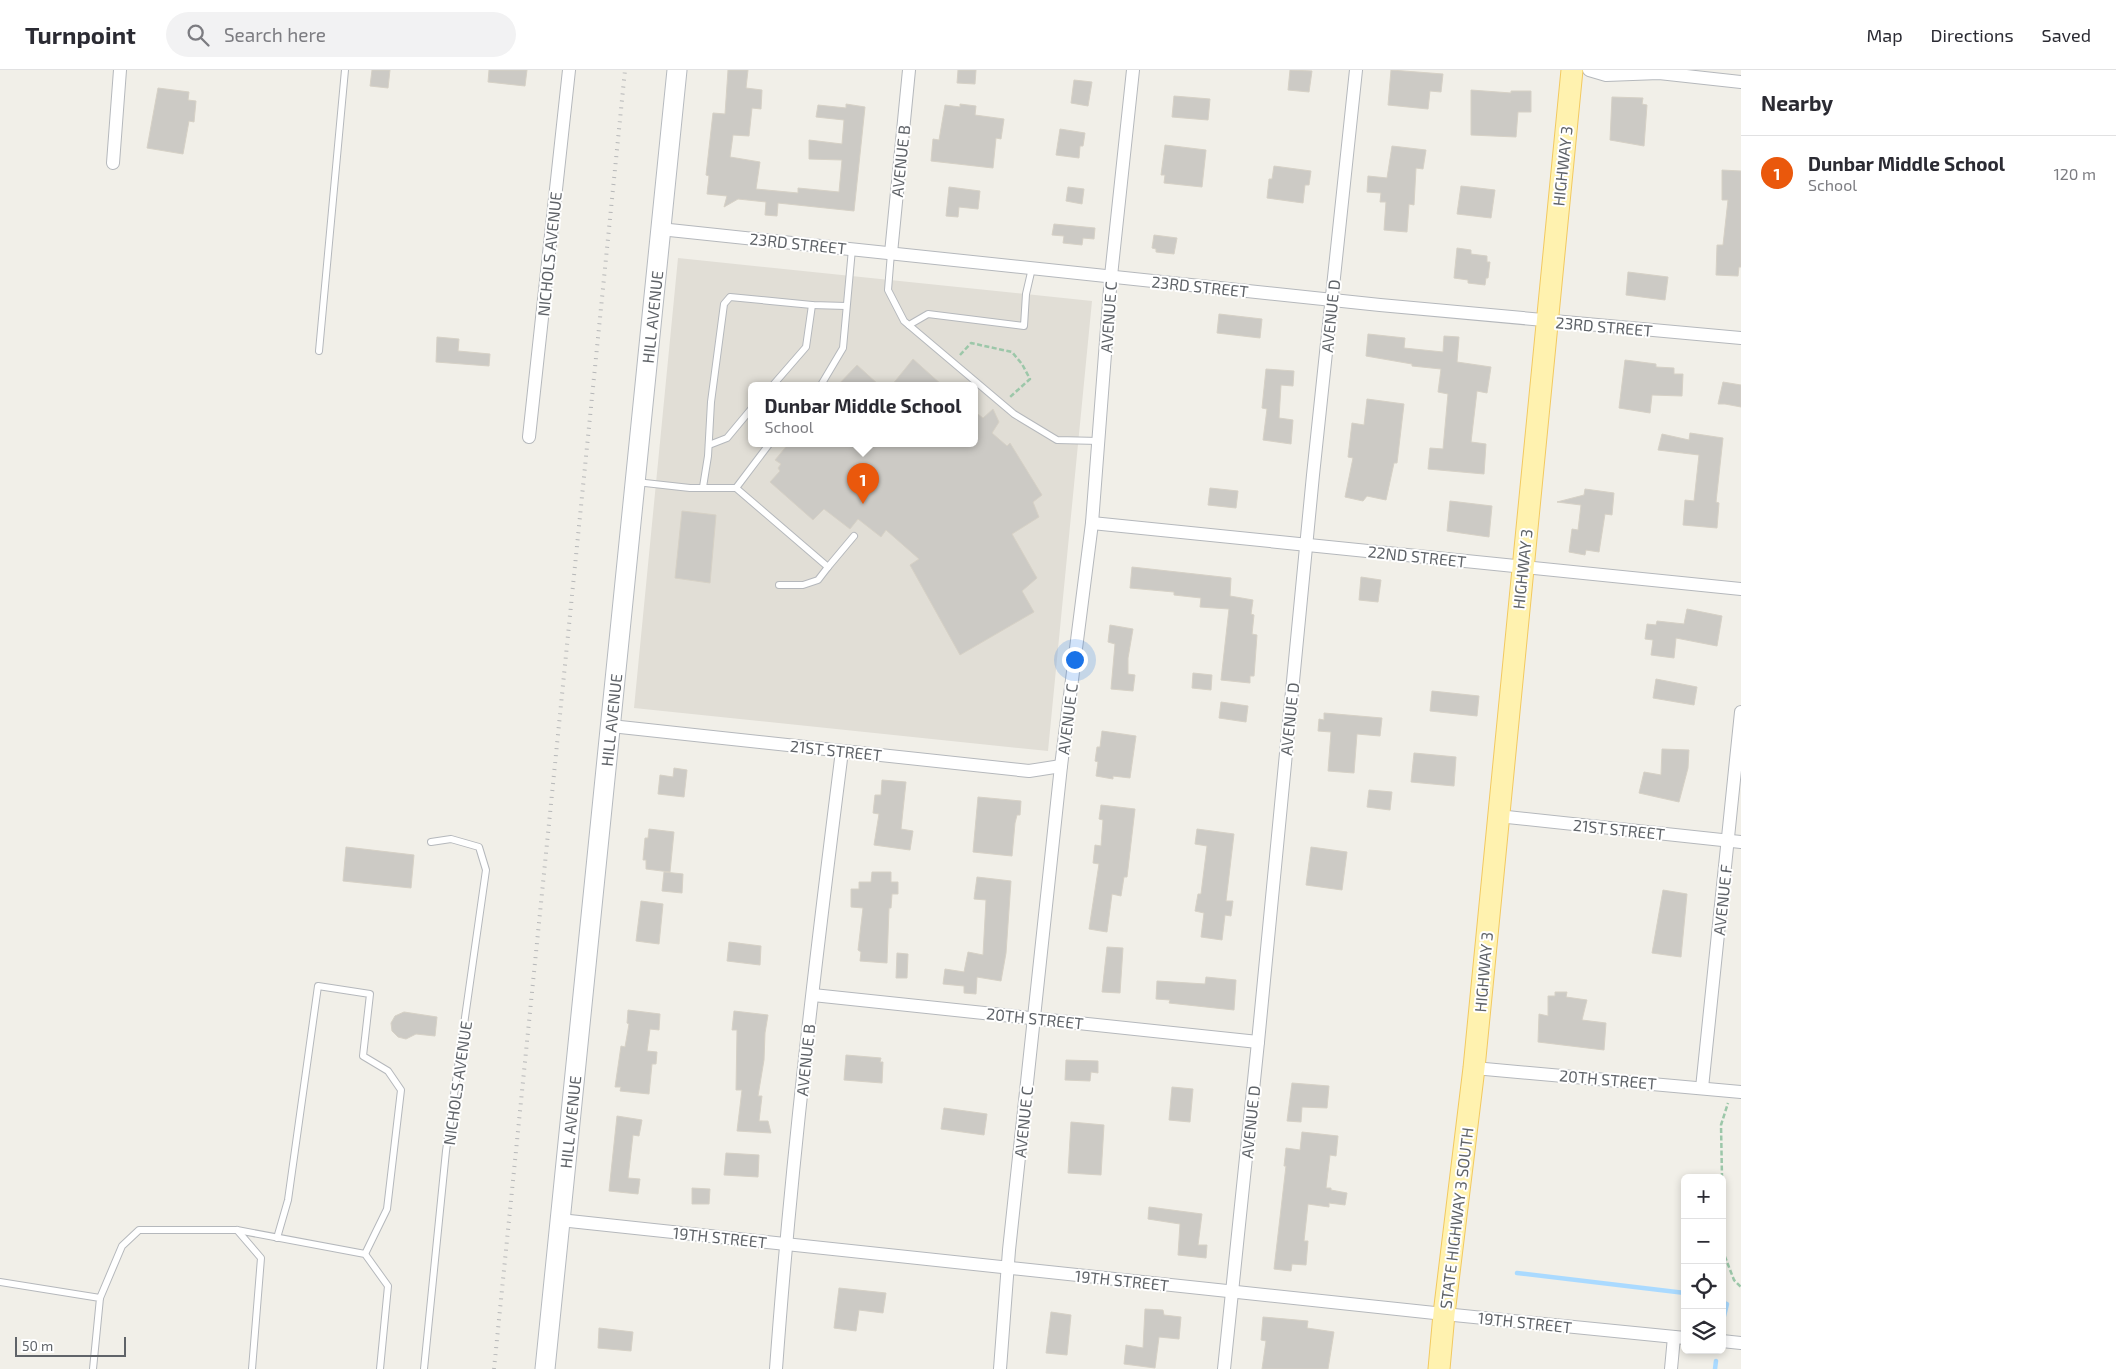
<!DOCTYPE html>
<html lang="en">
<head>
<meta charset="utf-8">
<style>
	body { margin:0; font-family:"Exo 2",sans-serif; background:#f2f2f3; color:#2b2b33 }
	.controls { position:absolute; right:15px; bottom:15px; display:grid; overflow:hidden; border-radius:8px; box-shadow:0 2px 8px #0003 }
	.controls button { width:45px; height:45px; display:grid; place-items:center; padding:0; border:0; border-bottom:1px solid #e1e1e2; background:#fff; color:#2b2b33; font:25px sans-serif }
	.scale { position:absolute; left:15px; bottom:12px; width:111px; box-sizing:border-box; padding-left:5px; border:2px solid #5f6368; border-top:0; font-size:14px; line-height:18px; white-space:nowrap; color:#5f6368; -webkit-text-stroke:4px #fff; paint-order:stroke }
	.you { position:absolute; left:1074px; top:589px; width:18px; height:18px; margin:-12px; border:4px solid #fff; border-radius:50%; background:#1a73e8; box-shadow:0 0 0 8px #1a73e833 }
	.badge { display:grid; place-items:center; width:32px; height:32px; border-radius:50%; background:#ea580c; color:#fff; font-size:16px; font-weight:700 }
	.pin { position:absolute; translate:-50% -41px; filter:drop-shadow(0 1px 2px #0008) }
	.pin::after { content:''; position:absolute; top:26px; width:18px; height:15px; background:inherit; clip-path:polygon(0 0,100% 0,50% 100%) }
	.popup { position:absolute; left:748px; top:312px; width:230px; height:65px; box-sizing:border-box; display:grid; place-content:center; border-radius:8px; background:#fff; filter:drop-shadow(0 1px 4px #0005); font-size:16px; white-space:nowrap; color:#7c7c81 }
	.popup b { font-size:19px; color:#2b2b33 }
	.popup::after { content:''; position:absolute; left:50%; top:100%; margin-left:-10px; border:10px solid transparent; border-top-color:#fff }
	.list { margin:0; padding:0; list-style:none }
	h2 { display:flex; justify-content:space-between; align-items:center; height:65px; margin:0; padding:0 20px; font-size:21px }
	h2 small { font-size:16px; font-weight:400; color:#7c7c81 }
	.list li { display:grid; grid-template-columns:32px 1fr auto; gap:15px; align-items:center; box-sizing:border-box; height:75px; padding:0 20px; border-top:1px solid #e1e1e2 }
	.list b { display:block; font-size:19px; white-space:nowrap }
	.list p { margin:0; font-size:16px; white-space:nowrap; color:#7c7c81 }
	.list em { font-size:16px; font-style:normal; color:#7c7c81 }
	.icon { flex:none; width:28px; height:28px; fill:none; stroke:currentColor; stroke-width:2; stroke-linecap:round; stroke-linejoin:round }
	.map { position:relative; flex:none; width:1741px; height:1299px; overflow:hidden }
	header { display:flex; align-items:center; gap:30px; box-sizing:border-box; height:70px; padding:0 25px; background:#fff; border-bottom:1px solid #e1e1e2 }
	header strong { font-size:24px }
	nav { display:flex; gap:28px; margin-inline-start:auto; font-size:18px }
	.search { width:350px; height:45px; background:#f2f2f3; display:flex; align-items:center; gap:12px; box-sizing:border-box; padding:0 18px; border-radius:28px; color:#7c7c81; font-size:19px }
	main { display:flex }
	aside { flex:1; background:#fff }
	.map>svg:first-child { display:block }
	.education { fill:#e1ded6; fill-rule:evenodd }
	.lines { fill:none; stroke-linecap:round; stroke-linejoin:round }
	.stream { stroke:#aadaff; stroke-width:4.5 }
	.building { fill:#cccac5; stroke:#d6d1c6 }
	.lane-casing { stroke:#b5b8bc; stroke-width:8 }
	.street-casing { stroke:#b5b8bc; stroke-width:14 }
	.secondary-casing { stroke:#b6babf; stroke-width:21 }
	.primary-casing { stroke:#f2c960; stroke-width:23 }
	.path { stroke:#9cc7a9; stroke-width:2.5; stroke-dasharray:5 2.5; stroke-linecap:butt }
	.lane { stroke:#fff; stroke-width:6 }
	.street { stroke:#fff; stroke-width:12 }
	.secondary { stroke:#fff; stroke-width:19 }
	.primary { stroke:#fff2af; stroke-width:21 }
	.rail { stroke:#b6b7b8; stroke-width:4; stroke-dasharray:1 6; stroke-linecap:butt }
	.labels { text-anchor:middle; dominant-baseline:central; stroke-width:4; stroke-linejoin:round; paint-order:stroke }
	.street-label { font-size:16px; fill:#5f6368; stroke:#fff }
</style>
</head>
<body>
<header>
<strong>Turnpoint</strong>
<div class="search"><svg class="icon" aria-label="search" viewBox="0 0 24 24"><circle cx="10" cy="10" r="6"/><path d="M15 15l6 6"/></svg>Search here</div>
<nav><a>Map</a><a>Directions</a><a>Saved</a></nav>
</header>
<main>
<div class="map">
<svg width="1741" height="1299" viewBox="0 0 1741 1299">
	<rect width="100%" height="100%" fill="#f1efe8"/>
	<!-- education -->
	<path class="education" d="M678 188 1092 231 1048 681 634 638ZM752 315H974V373H752Z"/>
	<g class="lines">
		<!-- stream -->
		<g class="stream">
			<polyline points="1517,1203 1685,1223"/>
			<polyline points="1722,1232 1727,1234 1723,1250"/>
			<polyline points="1715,1299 1716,1291"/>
		</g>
	</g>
	<!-- building -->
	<g class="building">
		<polygon points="372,0 390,0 388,18 370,16"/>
		<polygon points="489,0 527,0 525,16 488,12"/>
		<polygon points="728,0 748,0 746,18 762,20 761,39 752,38 749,66 733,65 730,87 760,92 756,119 798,123 798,118 839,122 842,90 809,89 809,70 842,74 844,50 816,47 818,35 846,38 846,34 865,37 854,141 778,133 777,146 765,145 766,132 738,129 724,137 727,126 707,124 709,106 706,105 713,43 725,44"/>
		<polygon points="958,0 976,0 975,14 957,13"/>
		<polygon points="1290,0 1312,1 1309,22 1288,20"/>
		<polygon points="1391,0 1443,4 1441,22 1430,21 1428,39 1388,35"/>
		<polygon points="1074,10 1092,12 1088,36 1071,33"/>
		<polygon points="158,18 189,22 188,30 196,31 194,52 189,51 183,84 147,78"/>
		<polygon points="1471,20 1511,23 1511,21 1531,21 1531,42 1518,42 1516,67 1471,65"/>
		<polygon points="1174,26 1210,29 1208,50 1172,47"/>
		<polygon points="1612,27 1643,28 1642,34 1647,35 1644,76 1610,70"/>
		<polygon points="960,34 976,36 975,45 1004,49 1001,69 996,68 993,98 931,91 933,69 939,70 945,35 960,37"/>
		<polygon points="1060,59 1085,63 1083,76 1080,76 1079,88 1056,85"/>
		<polygon points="1165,75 1206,80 1202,117 1164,113 1165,105 1161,105"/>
		<polygon points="1392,76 1426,80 1423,99 1416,98 1414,135 1409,134 1407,162 1384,160 1386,132 1380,132 1381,123 1367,122 1368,106 1387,108"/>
		<polygon points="1274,96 1311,101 1309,115 1305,115 1303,133 1267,128 1269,109 1272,109"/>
		<polygon points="1722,100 1741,101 1741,197 1739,197 1738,206 1716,205 1717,175 1723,175 1728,130 1722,130"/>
		<polygon points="1461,116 1495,120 1491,148 1457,144"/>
		<polygon points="949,117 980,121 978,139 959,137 958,147 946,146"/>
		<polygon points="1068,117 1084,119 1082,134 1066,131"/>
		<polygon points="1054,154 1095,158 1094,169 1083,168 1082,175 1063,173 1064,166 1052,165"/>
		<polygon points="1154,165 1177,168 1174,184 1156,182 1156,179 1152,178"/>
		<polygon points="1457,178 1471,180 1471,184 1487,186 1487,192 1490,192 1488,208 1486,208 1485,215 1468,213 1468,210 1454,208"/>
		<polygon points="1628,202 1668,207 1665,230 1626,225"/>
		<polygon points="1219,244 1262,249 1260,268 1217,263"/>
		<polygon points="1368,264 1405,268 1404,278 1443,282 1444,266 1459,267 1457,292 1491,297 1487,323 1477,321 1471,372 1486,374 1484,404 1428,399 1430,378 1443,379 1448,324 1438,322 1441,299 1412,296 1412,294 1366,286"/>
		<polygon points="437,267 459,269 458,281 490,284 489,296 436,292"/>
		<polygon points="913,289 942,315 892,315"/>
		<polygon points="1625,290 1656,294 1656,297 1674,298 1674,304 1683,304 1682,326 1652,325 1650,343 1619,338"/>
		<polygon points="857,295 879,315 838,315"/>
		<polygon points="1266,299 1294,301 1293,316 1281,315 1279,348 1293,350 1291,374 1263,370 1267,339 1262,338"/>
		<polygon points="1723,312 1741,315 1741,337 1725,334 1718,334"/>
		<polygon points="1367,329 1404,334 1397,393 1394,393 1386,430 1367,426 1363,431 1345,427 1353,388 1348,387 1352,353 1364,355"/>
		<polygon points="993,339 999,352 992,363 1007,376 1010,373 1042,425 1033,432 1039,447 1012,464 1037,508 1022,521 1034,542 960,585 910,495 919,489 886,460 881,467 858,449 850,459 824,439 813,450 770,412 780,401 778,398 781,394 775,390 789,373 974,373 974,341 983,348"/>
		<polygon points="1690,363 1723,368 1716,432 1719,433 1717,458 1683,455 1685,430 1694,431 1699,385 1658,380 1662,364 1689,370"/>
		<polygon points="1210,418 1238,421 1236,438 1208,435"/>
		<polygon points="1585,419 1614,423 1612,445 1605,444 1599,482 1586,480 1585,485 1569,482 1572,459 1578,460 1581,435 1557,432 1584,425"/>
		<polygon points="1450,431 1492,436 1489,467 1447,461"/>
		<polygon points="682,441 716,445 710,513 675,508"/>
		<polygon points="1132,497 1231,508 1230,526 1253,530 1251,544 1254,545 1252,564 1257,565 1254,606 1250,606 1250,613 1221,610 1229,539 1200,537 1201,528 1174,525 1174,522 1130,518"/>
		<polygon points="1361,507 1381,510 1378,532 1359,530"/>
		<polygon points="1687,539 1722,546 1717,576 1676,568 1674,588 1651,585 1653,570 1645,569 1647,554 1656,555 1657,551 1684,554"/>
		<polygon points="1110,555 1133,559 1128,588 1128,604 1135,605 1133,621 1111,619 1115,574 1108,572"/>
		<polygon points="1193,603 1212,605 1211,620 1192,618"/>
		<polygon points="1656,609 1697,617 1694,635 1653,628"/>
		<polygon points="1432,621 1479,626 1477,646 1430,641"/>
		<polygon points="1221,632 1248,636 1246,652 1219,648"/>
		<polygon points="1324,643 1382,648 1380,666 1357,664 1354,703 1328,701 1331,662 1318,661 1319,649 1324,650"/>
		<polygon points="1102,661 1136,666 1130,708 1113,706 1113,709 1096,706 1098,692 1095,691 1097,677 1100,677"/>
		<polygon points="1662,679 1689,680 1688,698 1679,732 1639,723 1644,702 1661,705"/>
		<polygon points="1414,683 1456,687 1454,716 1411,712"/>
		<polygon points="674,698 687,700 684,727 658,724 660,705 673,707"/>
		<polygon points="882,710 906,712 901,759 913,761 910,780 874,775 879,744 873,743 875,725 881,725"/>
		<polygon points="1369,720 1392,722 1390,740 1367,737"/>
		<polygon points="978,727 1021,731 1020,745 1017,745 1015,753 1012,786 973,782"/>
		<polygon points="1101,735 1135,739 1127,807 1124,807 1121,826 1112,824 1107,862 1089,859 1099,794 1093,793 1095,775 1101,776 1103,750 1099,749"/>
		<polygon points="649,759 674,762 670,802 646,799 646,790 643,790 645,768 648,768"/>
		<polygon points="1197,759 1234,764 1226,831 1233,831 1231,846 1225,845 1222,870 1201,867 1204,843 1195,841 1198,824 1201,824 1207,776 1195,774"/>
		<polygon points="346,777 414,785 411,818 343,811"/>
		<polygon points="1311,777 1347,782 1342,820 1306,815"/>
		<polygon points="664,802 683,804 682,823 662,821"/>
		<polygon points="872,802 891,802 891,812 898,812 898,824 892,824 891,838 889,838 887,893 860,891 861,882 858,880 863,838 851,837 851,819 859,819 859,812 871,812"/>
		<polygon points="977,807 1011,811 1006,883 1001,911 977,907 976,924 964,923 964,916 943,914 945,899 964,902 968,882 983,885 986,830 974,829"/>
		<polygon points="1663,820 1687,824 1681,887 1652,883"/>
		<polygon points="641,831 663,834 659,874 636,871"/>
		<polygon points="729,872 761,876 760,895 727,891"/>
		<polygon points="1107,877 1123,878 1120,923 1102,922"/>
		<polygon points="897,883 908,884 907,908 896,908"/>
		<polygon points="1206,907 1236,910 1234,940 1169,933 1170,930 1156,929 1157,911 1205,914"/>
		<polygon points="1555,922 1567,922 1566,927 1587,930 1582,950 1606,953 1604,980 1538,972 1539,944 1548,946 1548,926 1555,926"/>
		<polygon points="628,940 660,944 659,960 650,959 647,981 657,982 656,994 652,994 649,1024 620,1021 621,1017 615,1017 621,976 625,977 629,954 627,953"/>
		<polygon points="734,941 768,945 765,963 764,990 758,1026 762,1026 759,1051 768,1051 771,1063 737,1061 742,1020 736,1020 737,960 732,960"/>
		<polygon points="404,942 437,947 435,966 416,964 406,969 398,967 392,961 391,953 395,946"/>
		<polygon points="846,985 881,988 880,992 883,992 882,1013 844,1010"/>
		<polygon points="1066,990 1098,991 1098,1003 1091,1002 1090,1011 1065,1010"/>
		<polygon points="1292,1013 1329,1016 1327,1038 1302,1037 1301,1052 1287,1051"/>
		<polygon points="1172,1017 1193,1019 1190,1052 1169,1050"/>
		<polygon points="944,1038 987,1044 984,1065 941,1059"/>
		<polygon points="617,1046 642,1050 639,1066 633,1065 628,1108 640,1109 638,1124 609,1121"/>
		<polygon points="1071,1052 1104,1055 1101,1105 1068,1103"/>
		<polygon points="1302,1062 1338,1066 1336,1086 1330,1085 1326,1118 1331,1118 1331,1120 1347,1123 1345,1135 1329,1133 1329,1137 1308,1134 1304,1171 1308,1171 1306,1195 1292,1194 1291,1201 1274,1199 1286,1096 1284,1096 1286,1078 1300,1080"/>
		<polygon points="726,1083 759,1085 758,1107 724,1105"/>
		<polygon points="692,1118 710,1119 709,1134 692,1134"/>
		<polygon points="1149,1137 1202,1144 1198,1175 1207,1175 1206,1188 1178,1185 1180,1154 1148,1149"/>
		<polygon points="839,1218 886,1223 883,1243 859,1240 856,1261 834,1258"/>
		<polygon points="1145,1239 1163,1240 1164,1245 1181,1247 1179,1269 1159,1267 1155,1298 1124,1294 1126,1275 1143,1278"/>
		<polygon points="1051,1242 1071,1245 1067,1285 1046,1283"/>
		<polygon points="1263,1247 1308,1251 1307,1258 1334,1262 1328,1299 1262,1299 1266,1271 1261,1270"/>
		<polygon points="599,1258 633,1262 631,1281 598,1278"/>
	</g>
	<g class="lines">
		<defs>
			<g id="lane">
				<polyline points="891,183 888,220 904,251 1014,344 1057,370 1099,371"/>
				<polyline points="909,255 928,244 1024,256 1026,224 1032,198"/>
				<polyline points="319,281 345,0"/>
				<polyline points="773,315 806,277 812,235"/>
				<polyline points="821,315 843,278 852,179"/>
				<polyline points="709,375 727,368 752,338"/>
				<polyline points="636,412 690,418 736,418 770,373"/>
				<polyline points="703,417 708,386 711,332 724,234 730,227 812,235 846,236"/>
				<polyline points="736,418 828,497 854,466"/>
				<polyline points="779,515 803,515 818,510 828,497"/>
				<polyline points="237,1160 261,1188 252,1299"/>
				<polyline points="277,1168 288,1130 318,916 370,924 363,986 388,1001 401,1020 387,1139 365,1184"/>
				<polyline points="0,1212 100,1228 93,1299"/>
				<polyline points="100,1228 122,1176 139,1160 237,1160 365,1184 388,1216 380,1299"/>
				<polyline points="424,1299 446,1081 486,800 479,777 451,769 431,772"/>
			</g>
			<g id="street">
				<polyline points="1589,0 1606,5 1659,3 1741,12"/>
				<polyline points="113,93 120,0"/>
				<polyline points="660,159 1380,235 1741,268"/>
				<polyline points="891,183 909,0"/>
				<polyline points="529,367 569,0"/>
				<polyline points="1092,453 1741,519"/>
				<polyline points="611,656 1029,701 1061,696"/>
				<polyline points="1498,746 1741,772"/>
				<polyline points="813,925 1258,972"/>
				<polyline points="1474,998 1741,1022"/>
				<polyline points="1702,1018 1741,642"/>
				<polyline points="560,1150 1444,1244 1685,1268"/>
				<polyline points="1722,1271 1741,1273"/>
				<path d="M776 1299C791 1092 816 886 842 681"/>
				<polyline points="1000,1299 1009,1180 1061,696 1092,453 1111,206 1133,0"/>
				<polyline points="1224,1299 1258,972 1313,405 1356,0"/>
				<polyline points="1671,1299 1674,1267"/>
			</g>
			<polyline id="secondary" points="545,1299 677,0"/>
			<polyline id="primary" points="1439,1299 1444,1244 1474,998 1572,0"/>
		</defs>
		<!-- lane casing -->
		<use href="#lane" class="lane-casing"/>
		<!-- street casing -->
		<use href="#street" class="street-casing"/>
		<!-- secondary casing -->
		<use href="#secondary" class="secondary-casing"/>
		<!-- primary casing -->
		<use href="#primary" class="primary-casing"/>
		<!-- path -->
		<g class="path">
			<polyline points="960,285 971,273 1012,282 1022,294 1030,309 1010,327"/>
			<polyline points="1722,1108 1721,1055 1728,1033"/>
			<polyline points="1722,1179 1734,1210 1741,1217"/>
		</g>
		<!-- lane -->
		<use href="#lane" class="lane"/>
		<!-- street -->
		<use href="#street" class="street"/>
		<!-- secondary -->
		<use href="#secondary" class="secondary"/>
		<!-- primary -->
		<use href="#primary" class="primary"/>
		<!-- rail -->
		<polyline class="rail" points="494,1299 625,0"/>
	</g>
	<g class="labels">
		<!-- street labels -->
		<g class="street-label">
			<text transform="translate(900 91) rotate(-84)">AVENUE B</text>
			<text transform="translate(1562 96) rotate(-84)">HIGHWAY 3</text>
			<text transform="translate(798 173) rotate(6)">23RD STREET</text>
			<text transform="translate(549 184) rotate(-84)">NICHOLS AVENUE</text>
			<text transform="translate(1200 216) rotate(6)">23RD STREET</text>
			<text transform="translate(1330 246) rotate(-84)">AVENUE D</text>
			<text transform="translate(652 247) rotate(-84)">HILL AVENUE</text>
			<text transform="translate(1108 247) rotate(-86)">AVENUE C</text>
			<text transform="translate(1604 256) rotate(5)">23RD STREET</text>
			<text transform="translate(1417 486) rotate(6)">22ND STREET</text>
			<text transform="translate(1522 499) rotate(-84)">HIGHWAY 3</text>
			<text transform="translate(1067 649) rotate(-83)">AVENUE C</text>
			<text transform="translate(1289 649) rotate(-84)">AVENUE D</text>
			<text transform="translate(611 650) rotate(-84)">HILL AVENUE</text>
			<text transform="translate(836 680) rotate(6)">21ST STREET</text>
			<text transform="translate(1619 759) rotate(6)">21ST STREET</text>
			<text transform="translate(1722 830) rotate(-84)">AVENUE F</text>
			<text transform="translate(1483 902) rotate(-85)">HIGHWAY 3</text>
			<text transform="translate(1035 948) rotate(6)">20TH STREET</text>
			<text transform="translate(805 990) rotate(-84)">AVENUE B</text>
			<text transform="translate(1608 1009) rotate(5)">20TH STREET</text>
			<text transform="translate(457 1013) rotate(-82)">NICHOLS AVENUE</text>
			<text transform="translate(570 1052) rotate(-84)">HILL AVENUE</text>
			<text transform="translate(1023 1052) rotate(-84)">AVENUE C</text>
			<text transform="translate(1250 1052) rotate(-84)">AVENUE D</text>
			<text transform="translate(1456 1148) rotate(-83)">STATE HIGHWAY 3 SOUTH</text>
			<text transform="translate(720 1167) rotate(6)">19TH STREET</text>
			<text transform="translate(1122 1210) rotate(6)">19TH STREET</text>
			<text transform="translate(1525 1252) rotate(6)">19TH STREET</text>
		</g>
	</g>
</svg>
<div class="controls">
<button>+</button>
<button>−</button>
<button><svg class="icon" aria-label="locate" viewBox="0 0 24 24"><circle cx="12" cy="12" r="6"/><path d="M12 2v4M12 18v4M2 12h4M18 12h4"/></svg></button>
<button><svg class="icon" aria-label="layers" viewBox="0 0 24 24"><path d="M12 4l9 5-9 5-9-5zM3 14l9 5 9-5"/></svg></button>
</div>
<div class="scale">50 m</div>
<div class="you"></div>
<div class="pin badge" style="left:863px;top:434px">1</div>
<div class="popup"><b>Dunbar Middle School</b>School</div>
</div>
<aside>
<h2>Nearby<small></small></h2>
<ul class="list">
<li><span class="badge">1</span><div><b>Dunbar Middle School</b><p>School</p></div><em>120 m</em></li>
</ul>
</aside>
</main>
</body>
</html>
